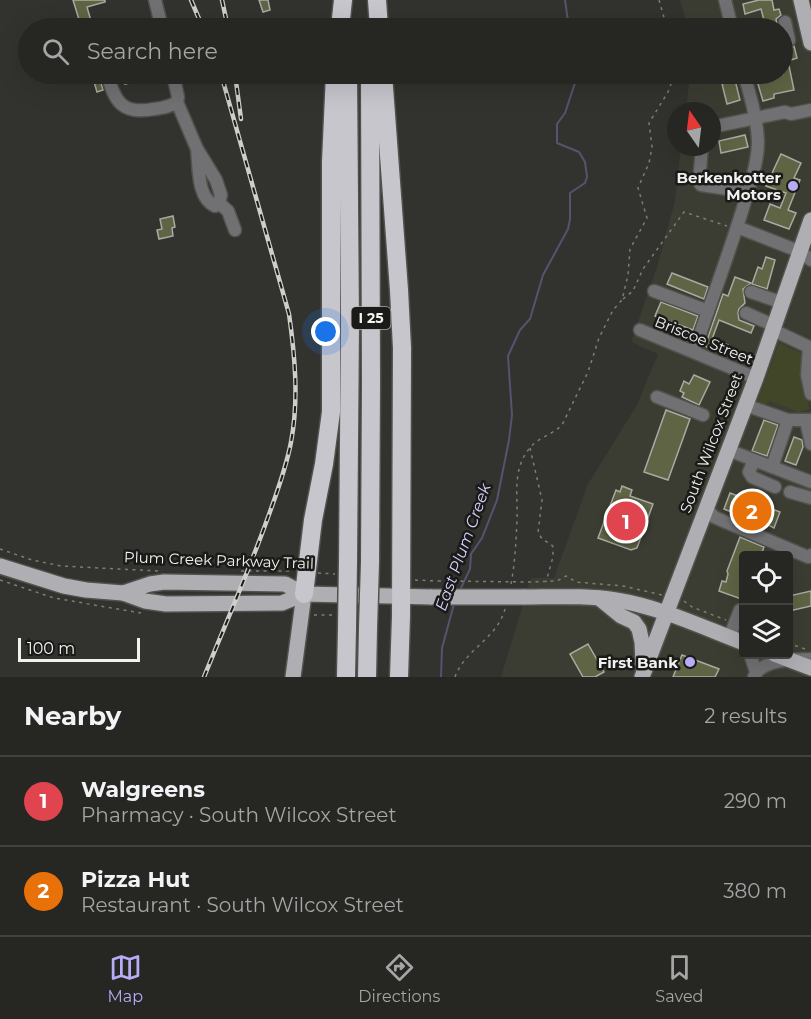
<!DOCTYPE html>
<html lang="en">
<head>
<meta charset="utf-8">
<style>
	body { margin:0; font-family:Montserrat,sans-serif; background:#32322f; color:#f1f3f6 }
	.controls { position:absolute; right:18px; bottom:18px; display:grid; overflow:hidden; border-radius:6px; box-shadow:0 6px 24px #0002 }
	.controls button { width:54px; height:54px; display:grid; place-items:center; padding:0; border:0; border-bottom:2px solid #424340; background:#262622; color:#f1f3f6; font:30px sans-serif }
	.compass { position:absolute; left:667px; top:102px; width:54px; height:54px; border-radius:50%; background:#262622; box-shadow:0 6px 24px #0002; rotate:346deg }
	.scale { position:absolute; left:18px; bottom:15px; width:122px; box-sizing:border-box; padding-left:6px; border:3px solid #f1f2ef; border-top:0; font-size:16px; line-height:21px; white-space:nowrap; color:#f1f2ef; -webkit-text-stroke:4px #1a1a18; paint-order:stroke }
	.you { position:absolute; left:326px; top:332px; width:21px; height:21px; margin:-15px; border:4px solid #fff; border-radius:50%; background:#1a73e8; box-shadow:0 0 0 9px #1a73e833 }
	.badge { display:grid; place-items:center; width:39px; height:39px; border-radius:50%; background:#b8abf7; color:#fff; font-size:20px; font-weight:700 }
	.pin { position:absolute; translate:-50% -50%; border:3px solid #fff; box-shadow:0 2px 6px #0006 }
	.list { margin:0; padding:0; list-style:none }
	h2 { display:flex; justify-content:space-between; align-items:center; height:78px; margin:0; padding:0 24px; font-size:26px }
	h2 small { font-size:20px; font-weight:400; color:#a4a5a5 }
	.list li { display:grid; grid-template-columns:39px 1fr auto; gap:18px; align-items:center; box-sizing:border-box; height:90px; padding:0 24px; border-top:2px solid #424340 }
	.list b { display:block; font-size:22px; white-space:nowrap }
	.list p { margin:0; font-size:20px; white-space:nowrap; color:#a4a5a5 }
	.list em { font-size:20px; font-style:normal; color:#a4a5a5 }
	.icon { flex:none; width:33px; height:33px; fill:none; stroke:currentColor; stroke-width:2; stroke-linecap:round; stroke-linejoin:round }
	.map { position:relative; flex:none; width:811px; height:677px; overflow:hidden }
	.search { position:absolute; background:#262622; box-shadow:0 6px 24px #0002; left:18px; right:18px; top:18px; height:66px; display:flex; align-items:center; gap:15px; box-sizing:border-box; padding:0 21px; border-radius:33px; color:#a4a5a5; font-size:22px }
	.sheet { height:258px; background:#262622 }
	nav { display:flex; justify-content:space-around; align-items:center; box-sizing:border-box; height:84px; border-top:2px solid #424340; background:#262622; font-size:16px; color:#a4a5a5 }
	nav a { display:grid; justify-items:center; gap:3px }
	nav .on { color:#b8abf7 }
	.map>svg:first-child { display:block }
	.built { fill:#3c3d32; fill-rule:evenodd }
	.green { fill:#424628 }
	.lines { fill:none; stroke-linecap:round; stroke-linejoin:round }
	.stream { stroke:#575270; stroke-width:2 }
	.building { fill:#5f6444; stroke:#a9aaa4; stroke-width:1.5 }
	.minor-casing { stroke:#51524d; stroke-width:15 }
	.major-casing { stroke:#51524d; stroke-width:18 }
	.highway-casing { stroke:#51524d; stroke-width:21 }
	.path { stroke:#7c7d79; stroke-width:1.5; stroke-dasharray:3 4.5; stroke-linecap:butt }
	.minor { stroke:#717073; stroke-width:12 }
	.major { stroke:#afaeb3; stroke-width:15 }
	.highway { stroke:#c7c6cd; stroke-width:18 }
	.rail-casing { stroke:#cecfcb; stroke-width:4.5 }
	.rail { stroke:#1a1a18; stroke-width:2; stroke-dasharray:7; stroke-linecap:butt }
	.major-bridge-casing { stroke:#51524d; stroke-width:18; stroke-linecap:butt }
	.highway-bridge-casing { stroke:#51524d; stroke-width:21; stroke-linecap:butt }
	.path-bridge { stroke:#7c7d79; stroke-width:1.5; stroke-dasharray:3 4.5; stroke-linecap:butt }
	.major-bridge { stroke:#afaeb3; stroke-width:15 }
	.highway-bridge { stroke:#c7c6cd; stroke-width:18 }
	.poi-dot { fill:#b8abf7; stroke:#1a1a18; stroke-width:2 }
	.labels { text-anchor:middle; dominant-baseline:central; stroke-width:5; stroke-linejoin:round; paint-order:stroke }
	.shield { fill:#1a1a18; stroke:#b0b1ae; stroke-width:1.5 }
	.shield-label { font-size:14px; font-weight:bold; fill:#f1f2ef }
	.poi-label { font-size:15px; font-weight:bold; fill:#f1f2ef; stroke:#1a1a18; text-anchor:end }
	.street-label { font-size:15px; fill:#f1f2ef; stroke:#1a1a18 }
	.water-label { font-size:16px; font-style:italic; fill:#d7d1fe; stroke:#1a1a18 }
</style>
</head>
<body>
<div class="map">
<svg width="811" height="677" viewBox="0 0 811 677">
	<rect width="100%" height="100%" fill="#32332e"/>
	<!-- built -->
	<path class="built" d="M680 0H811V677H501L531 578H554L588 484 637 405 658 354 631 342 657 267 675 201 681 147H712V111H686L690 74H782V28H688ZM744 556H788V654H744Z"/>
	<!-- green -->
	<polygon class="green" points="779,343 805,355 800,367 809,409 799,412 770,401 763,406 757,403"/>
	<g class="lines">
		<!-- stream -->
		<g class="stream">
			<polyline points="565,0 569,28"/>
			<polyline points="460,590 470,569 471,554 482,538 497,500 509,440 512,415 508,356 520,330 530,319 543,275 568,229 570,219 570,193 585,183 587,177 585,162 579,152 557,143 557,124 565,113 578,74"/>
			<polyline points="441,677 442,648 454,604"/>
		</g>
	</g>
	<!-- building -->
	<g class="building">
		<polygon points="73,0 105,0 105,2 87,7 93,28 85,28 84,25 81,26"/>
		<polygon points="259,0 268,0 270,10 263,12"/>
		<polygon points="759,0 772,0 774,10 779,9 781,15 776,19 778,28 766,28 761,9 745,14 743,4"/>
		<polygon points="794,46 797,58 788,61 794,90 774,94 774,98 763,101 755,74 783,74 783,51"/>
		<polygon points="117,74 136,74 138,81 125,84 124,79 119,80"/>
		<polygon points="100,80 103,90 97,92 94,82"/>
		<polygon points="735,80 740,100 727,104 722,84"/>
		<polygon points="745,135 748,147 721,153 719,141"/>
		<polygon points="781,154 801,163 794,178 800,180 788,210 796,213 789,229 764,220 770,204 780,208 786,193 766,186"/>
		<polygon points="173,216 175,227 172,228 173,236 159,239 157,230 162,229 160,219"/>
		<polygon points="766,257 775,260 767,289 752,284 758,267 762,269"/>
		<polygon points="672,273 708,287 704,299 667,284"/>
		<polygon points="735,277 751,283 743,289 745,303 739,309 738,313 739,320 754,326 751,333 719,320 712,339 728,345 724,354 705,346 723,294 728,296"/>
		<polygon points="661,302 698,316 693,330 655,316"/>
		<polygon points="694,375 710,382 699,405 682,397 684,393 680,391 684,381 689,384"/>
		<polygon points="666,410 690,419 668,480 644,472"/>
		<polygon points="764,420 778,425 767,456 752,451"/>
		<polygon points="794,437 802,440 803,447 796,465 785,461"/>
		<polygon points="622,486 632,490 630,496 653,504 637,548 631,550 598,538 616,490 620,492"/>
		<polygon points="730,493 780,512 774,528 750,516 749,519 724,509"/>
		<polygon points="740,537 764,547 761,555 744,555 744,600 719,591 722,581 726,582 728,574 727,571"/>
		<polygon points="811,591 811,606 789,611 789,596"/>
		<polygon points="588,644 604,672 595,677 583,677 570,654"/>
		<polygon points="682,655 719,669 715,677 673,677"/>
	</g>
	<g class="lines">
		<defs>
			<g id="minor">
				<polyline points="155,0 162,28"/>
				<polyline points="725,0 732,28"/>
				<polyline points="782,43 789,40 785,22"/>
				<path d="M107 74C115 102 122 115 154 109 162 108 170 107 177 102L178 97 173 74"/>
				<path d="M177 102 197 149 216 180 221 195 219 203 215 206C197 198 199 167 197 149"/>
				<polyline points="712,127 785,112 791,114 811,110"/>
				<polyline points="702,147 699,182 701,185 748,192"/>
				<polyline points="219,203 228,211 235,230"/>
				<polyline points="737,227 801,252 811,260"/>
				<polyline points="654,291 708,311"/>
				<polyline points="751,292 783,303"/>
				<polyline points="746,313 775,326"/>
				<polyline points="640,330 756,378"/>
				<polyline points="773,330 811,348"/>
				<polyline points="809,347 807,375 811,394"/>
				<path d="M694 352C710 304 728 257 743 208 749 187 758 164 758 141 757 118 750 95 744 74"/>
				<polyline points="657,397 703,415"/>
				<polyline points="745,405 788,420 811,420"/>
				<polyline points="806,421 811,444"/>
				<polyline points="728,450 811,482"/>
				<polyline points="754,460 749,472 752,477 775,487"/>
				<polyline points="772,467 788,420"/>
				<polyline points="790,492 811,498"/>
				<polyline points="706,508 714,517 808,557 811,555"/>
				<polyline points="729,638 740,610"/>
				<polyline points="750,654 756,672"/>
				<path d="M754 677C761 659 795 659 811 659"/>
			</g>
			<g id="major">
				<polyline points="801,0 811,43"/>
				<polyline points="0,566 64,586 86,590 123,593 145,601 166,604 282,603 304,594 432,597"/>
				<polyline points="123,593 150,584 164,582 285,584 304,594"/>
				<path d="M523 597C554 597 585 595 616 600 660 607 702 627 744 643"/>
				<polyline points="599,598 621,616 634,622 639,629 642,642 643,664"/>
				<polyline points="774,654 811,668"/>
				<polyline points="293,677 304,594"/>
				<polyline points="642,677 756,378 811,220"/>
			</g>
			<g id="highway">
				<polyline points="377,0 379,28"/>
				<polyline points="340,28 343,0"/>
				<polyline points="383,74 399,290 402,348 401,616 399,677"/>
				<polyline points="348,562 350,323 348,74"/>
				<polyline points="370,562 371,382 370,74"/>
				<polyline points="304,594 313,520 324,464 331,412 331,162 335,74"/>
				<polyline points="346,677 347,628"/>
				<polyline points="367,677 368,628"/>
			</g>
		</defs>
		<!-- minor casing -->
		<use href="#minor" class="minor-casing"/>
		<!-- major casing -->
		<use href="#major" class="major-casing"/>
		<!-- highway casing -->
		<use href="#highway" class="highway-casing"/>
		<!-- path -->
		<g class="path">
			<polyline points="659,0 667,28"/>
			<polyline points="623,299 633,291 643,269 684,212 727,226"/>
			<polyline points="530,448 542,500 538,533 543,540 551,544 553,547 553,557 546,582"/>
			<polyline points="0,549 32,560 61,566 158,571"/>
			<polyline points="241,571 293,571"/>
			<polyline points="318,573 335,574"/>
			<polyline points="0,580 54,598 141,613"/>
			<polyline points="415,580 438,581"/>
			<polyline points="528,582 557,581 566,576 576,582 623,586 662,595"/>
			<path d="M511 584C515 563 516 542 517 520 518 496 512 470 529 449 537 438 552 435 562 425L588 372 599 338 613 310 622 300 628 275 630 249 647 218 638 188 649 163 652 147 649 123 668 92 671 84 672 74"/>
			<polyline points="684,601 692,607 726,620"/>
			<polyline points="314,615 333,615"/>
			<polyline points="788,643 805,649"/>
			<path d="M455 677C465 649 497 639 505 609"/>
		</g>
		<!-- minor -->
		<use href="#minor" class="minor"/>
		<!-- major -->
		<use href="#major" class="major"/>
		<!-- highway -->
		<use href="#highway" class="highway"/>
		<defs>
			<g id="rail">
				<polyline points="191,0 203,28"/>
				<polyline points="222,0 228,28"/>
				<polyline points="235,74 241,119"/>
				<path d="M204 677C225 625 248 573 267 520 276 495 286 469 291 442 299 400 295 356 289 314L221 74"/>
			</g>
		</defs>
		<!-- rail casing -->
		<use href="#rail" class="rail-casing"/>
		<!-- rail -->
		<use href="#rail" class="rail"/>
		<defs>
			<polyline id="major-bridge" points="432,597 523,597"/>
			<g id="highway-bridge">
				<polyline points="347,628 348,562"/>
				<polyline points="368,628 370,562"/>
			</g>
		</defs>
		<!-- major-bridge casing -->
		<use href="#major-bridge" class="major-bridge-casing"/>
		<!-- highway-bridge casing -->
		<use href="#highway-bridge" class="highway-bridge-casing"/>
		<!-- path-bridge -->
		<polyline class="path-bridge" points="438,581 528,582"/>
		<!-- major-bridge -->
		<use href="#major-bridge" class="major-bridge"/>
		<!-- highway-bridge -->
		<use href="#highway-bridge" class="highway-bridge"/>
	</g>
	<!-- markers -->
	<g class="poi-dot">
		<circle cx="793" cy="186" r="6"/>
		<circle cx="690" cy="662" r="6"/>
	</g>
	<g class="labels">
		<!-- shield labels -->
		<rect class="shield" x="351.5" y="307" width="39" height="22" rx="4.5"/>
		<g class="shield-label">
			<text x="371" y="318">I 25</text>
		</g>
		<!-- poi labels -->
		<g class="poi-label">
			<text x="781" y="177">Berkenkotter<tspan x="781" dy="17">Motors</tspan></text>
			<text x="678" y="662">First Bank</text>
		</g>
		<!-- street labels -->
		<g class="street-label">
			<text transform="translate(704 340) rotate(22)">Briscoe Street</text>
			<text transform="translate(711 443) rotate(-69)">South Wilcox Street</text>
			<text transform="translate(219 560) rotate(2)">Plum Creek Parkway Trail</text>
		</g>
		<!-- water labels -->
		<g class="water-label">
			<text transform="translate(463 547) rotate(-70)">East Plum Creek</text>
		</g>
	</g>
</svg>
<div class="controls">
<button><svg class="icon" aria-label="locate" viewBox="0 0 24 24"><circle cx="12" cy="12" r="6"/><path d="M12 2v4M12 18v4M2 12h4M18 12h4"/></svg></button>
<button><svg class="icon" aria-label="layers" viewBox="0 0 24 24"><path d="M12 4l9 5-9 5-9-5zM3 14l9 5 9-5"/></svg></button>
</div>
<svg class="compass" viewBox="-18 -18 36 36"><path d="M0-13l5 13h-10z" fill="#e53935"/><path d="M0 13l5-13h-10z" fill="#a4a5a5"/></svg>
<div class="scale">100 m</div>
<div class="you"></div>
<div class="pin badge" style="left:626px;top:521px;background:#e0444e">1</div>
<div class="pin badge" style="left:752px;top:511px;background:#e8710a">2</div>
<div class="search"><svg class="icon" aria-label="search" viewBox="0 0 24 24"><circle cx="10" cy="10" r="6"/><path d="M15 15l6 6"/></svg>Search here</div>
</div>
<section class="sheet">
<h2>Nearby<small>2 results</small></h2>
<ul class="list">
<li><span class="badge" style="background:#e0444e">1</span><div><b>Walgreens</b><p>Pharmacy · South Wilcox Street</p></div><em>290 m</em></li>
<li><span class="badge" style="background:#e8710a">2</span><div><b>Pizza Hut</b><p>Restaurant · South Wilcox Street</p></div><em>380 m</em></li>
</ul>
</section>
<nav>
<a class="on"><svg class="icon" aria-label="map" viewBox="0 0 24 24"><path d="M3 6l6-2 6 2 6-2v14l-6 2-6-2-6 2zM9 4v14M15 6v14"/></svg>Map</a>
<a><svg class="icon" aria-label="directions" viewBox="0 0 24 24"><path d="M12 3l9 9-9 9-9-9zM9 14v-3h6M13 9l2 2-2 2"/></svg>Directions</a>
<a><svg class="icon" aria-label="saved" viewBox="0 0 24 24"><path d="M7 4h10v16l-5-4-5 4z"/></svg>Saved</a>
</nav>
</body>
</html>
